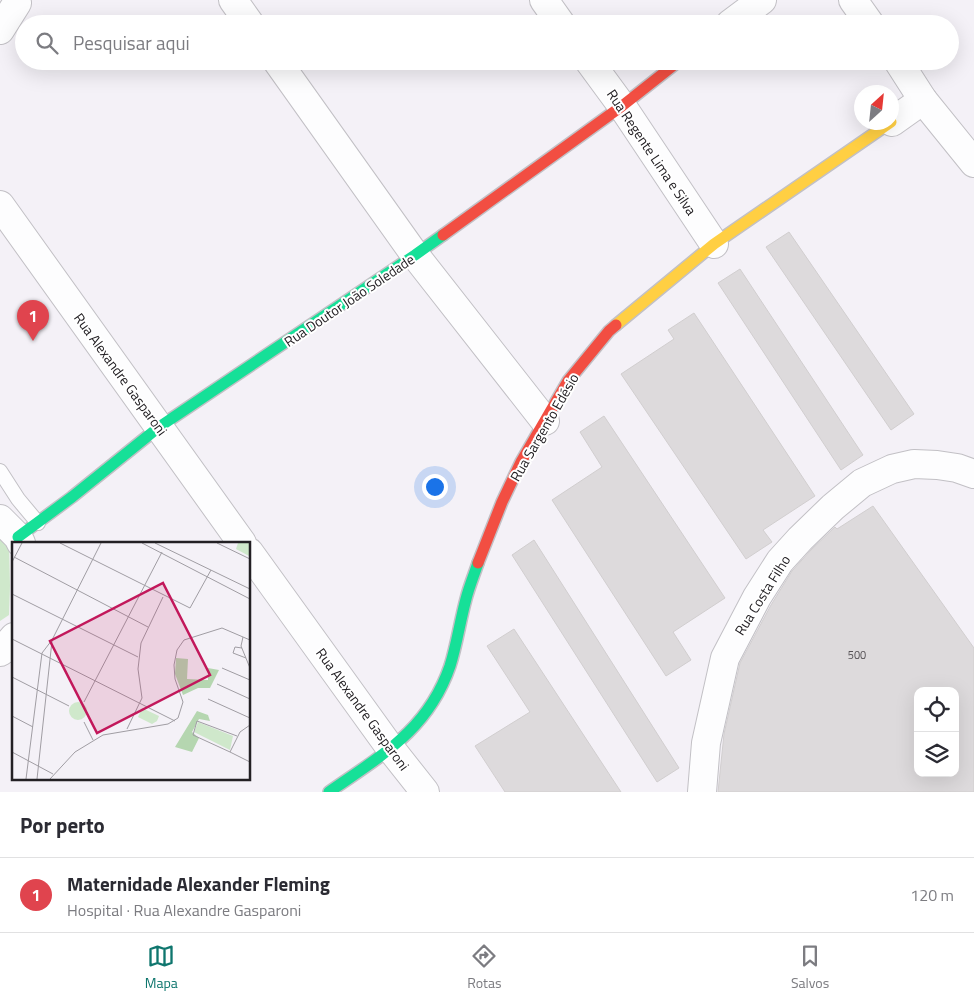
<!DOCTYPE html>
<html lang="pt">
<head>
<meta charset="utf-8">
<style>
	body { margin:0; font-family:"Titillium Web",sans-serif; background:#f7f7f7; color:#2b2b33 }
	.controls { position:absolute; right:15px; bottom:15px; display:grid; overflow:hidden; border-radius:10px; box-shadow:0 5px 20px #0002 }
	.controls button { width:45px; height:45px; display:grid; place-items:center; padding:0; border:0; border-bottom:1px solid #e1e1e2; background:#fff; color:#2b2b33; font:25px sans-serif }
	.compass { position:absolute; left:854px; top:85px; width:45px; height:45px; border-radius:50%; background:#fff; box-shadow:0 5px 20px #0002; rotate:27deg }
	.you { position:absolute; left:434px; top:486px; width:18px; height:18px; margin:-12px; border:4px solid #fff; border-radius:50%; background:#1a73e8; box-shadow:0 0 0 8px #1a73e833 }
	.badge { display:grid; place-items:center; width:32px; height:32px; border-radius:50%; background:#0f766e; color:#fff; font-size:16px; font-weight:700 }
	.pin { position:absolute; translate:-50% -41px; filter:drop-shadow(0 1px 2px #0008) }
	.pin::after { content:''; position:absolute; top:26px; width:18px; height:15px; background:inherit; clip-path:polygon(0 0,100% 0,50% 100%) }
	.list { margin:0; padding:0; list-style:none }
	h2 { display:flex; justify-content:space-between; align-items:center; height:65px; margin:0; padding:0 20px; font-size:21px }
	h2 small { font-size:16px; font-weight:400; color:#7c7c81 }
	.list li { display:grid; grid-template-columns:32px 1fr auto; gap:15px; align-items:center; box-sizing:border-box; height:75px; padding:0 20px; border-top:1px solid #e1e1e2 }
	.list b { display:block; font-size:19px; white-space:nowrap }
	.list p { margin:0; font-size:16px; white-space:nowrap; color:#7c7c81 }
	.list em { font-size:16px; font-style:normal; color:#7c7c81 }
	.icon { flex:none; width:28px; height:28px; fill:none; stroke:currentColor; stroke-width:2; stroke-linecap:round; stroke-linejoin:round }
	.map { position:relative; flex:none; width:974px; height:792px; overflow:hidden }
	.search { position:absolute; background:#fff; box-shadow:0 5px 20px #0002; left:15px; right:15px; top:15px; height:55px; display:flex; align-items:center; gap:12px; box-sizing:border-box; padding:0 18px; border-radius:28px; color:#7c7c81; font-size:19px }
	.sheet { height:140px; background:#fff }
	nav { display:flex; justify-content:space-around; align-items:center; box-sizing:border-box; height:70px; border-top:1px solid #e1e1e2; background:#fff; font-size:14px; color:#7c7c81 }
	nav a { display:grid; justify-items:center; gap:2px }
	nav .on { color:#0f766e }
	.map>svg:first-child { display:block }
	.green { fill:#cfe8cb }
	.building { fill:#dddadc; stroke:#d1cecf; fill-rule:evenodd }
	.lines { fill:none; stroke-linecap:round; stroke-linejoin:round }
	.lane-casing { stroke:#c2c0c5; stroke-width:16 }
	.street-casing { stroke:#c2c0c5; stroke-width:30 }
	.fast-casing { stroke:#c2c0c5; stroke-width:14 }
	.slow-casing { stroke:#c2c0c5; stroke-width:14 }
	.jam-casing { stroke:#c2c0c5; stroke-width:14 }
	.lane { stroke:#fdfdfe; stroke-width:14 }
	.street { stroke:#fdfdfe; stroke-width:28 }
	.fast { stroke:#16e098; stroke-width:11 }
	.slow { stroke:#ffcf43; stroke-width:11 }
	.jam { stroke:#f24e42; stroke-width:11 }
	.labels { text-anchor:middle; dominant-baseline:central; stroke-width:4; stroke-linejoin:round; paint-order:stroke }
	.number-label { font-size:11px; fill:#545054 }
	.street-label { font-size:14px; fill:#232024; stroke:#fff }
	.inset-road { fill:none; stroke:#a09da3; stroke-width:1 }
	.view { fill:#c2185b; fill-opacity:0.15; stroke:#c2185b; stroke-width:2.5 }
	.inset-edge { fill:none; stroke:#232024; stroke-width:2.5 }
</style>
</head>
<body>
<div class="map">
<svg width="974" height="792" viewBox="0 0 974 792">
	<rect width="100%" height="100%" fill="#f4f1f7"/>
	<!-- green -->
	<polygon class="green" points="0,534 9,543 10,586 9,615 0,621"/>
	<!-- building -->
	<g class="building">
		<polygon points="789,232 914,414 891,430 766,247"/>
		<polygon points="740,269 863,455 841,470 718,283"/>
		<polygon points="694,313 815,496 763,530 772,542 746,559 621,374 674,339 668,330"/>
		<polygon points="604,416 725,598 673,632 691,660 666,676 552,500 602,467 580,432"/>
		<path d="M873 506 974 648V792H718L724 734 740 663 771 605 792 571 811 550 835 527 837 529ZM918 691H955V773H918Z"/>
		<polygon points="534,540 679,768 657,782 512,555"/>
		<polygon points="514,629 621,792 505,792 475,746 530,712 487,646"/>
	</g>
	<g class="lines">
		<defs>
			<polyline id="lane" points="0,471 18,499 38,523"/>
			<g id="street">
				<polyline points="233,0 250,24"/>
				<polyline points="544,0 561,24"/>
				<polyline points="853,0 870,24"/>
				<polyline points="730,24 762,0"/>
				<polyline points="0,30 17,3"/>
				<polyline points="277,61 415,255 545,421"/>
				<polyline points="589,61 622,106 714,244"/>
				<polyline points="898,61 923,100 974,163"/>
				<polyline points="892,122 923,100"/>
				<polyline points="0,205 242,543"/>
				<polyline points="0,519 18,537 21,543"/>
				<polyline points="249,552 391,749 425,792"/>
				<polyline points="0,652 3,650 14,637"/>
				<polyline points="702,792 706,743 725,658 757,597 780,561 800,539 833,507 862,483 892,469 914,464 937,465 957,468 974,474"/>
			</g>
			<g id="fast">
				<polyline points="18,537 72,497 159,427 415,255 443,235"/>
				<path d="M329 792C382 755 428 730 450 666 457 644 460 621 466 599 469 587 474 575 478 563"/>
			</g>
			<polyline id="slow" points="616,325 714,244 891,122"/>
			<g id="jam">
				<polyline points="443,235 622,106 679,61"/>
				<polyline points="478,563 502,502 521,462 568,381 609,331 616,325"/>
			</g>
		</defs>
		<!-- lane casing -->
		<use href="#lane" class="lane-casing"/>
		<!-- street casing -->
		<use href="#street" class="street-casing"/>
		<!-- fast casing -->
		<use href="#fast" class="fast-casing"/>
		<!-- slow casing -->
		<use href="#slow" class="slow-casing"/>
		<!-- jam casing -->
		<use href="#jam" class="jam-casing"/>
		<!-- lane -->
		<use href="#lane" class="lane"/>
		<!-- street -->
		<use href="#street" class="street"/>
		<!-- fast -->
		<use href="#fast" class="fast"/>
		<!-- slow -->
		<use href="#slow" class="slow"/>
		<!-- jam -->
		<use href="#jam" class="jam"/>
	</g>
	<g class="labels">
		<!-- number labels -->
		<g class="number-label">
			<text x="857" y="655">500</text>
		</g>
		<!-- street labels -->
		<g class="street-label">
			<text transform="translate(652 152) rotate(56)">Rua Regente Lima e Silva</text>
			<text transform="translate(349 300) rotate(-34)">Rua Doutor João Soledade</text>
			<text transform="translate(121 374) rotate(54)">Rua Alexandre Gasparoni</text>
			<text transform="translate(544 427) rotate(-60)">Rua Sargento Edésio</text>
			<text transform="translate(762 595) rotate(-58)">Rua Costa Filho</text>
			<text transform="translate(363 709) rotate(54)">Rua Alexandre Gasparoni</text>
		</g>
	</g>
	<!-- overview -->
	<g transform="translate(12 542)">
		<rect width="238" height="238" fill="#f4f1f7"/>
		<path d="M226 1H237V14L224 7ZM57 169a9 9 0 1 1 18 0a9 9 0 1 1-18 0ZM130 166 147 174 145 179 140 182 126 175ZM186 180 221 194 218 208 182 190Z" fill="#cfe8cb"/>
		<path d="M164 116 176 117 175 137 196 138V126L207 128 198 146H186L171 153 163 132ZM185 169 196 173 198 179 187 177 180 190 187 196 180 210 163 205Z" fill="#b5d6b0"/>
		<path class="inset-road" d="M48 1 178 66 199 28M130 1 238 57M143 1 238 47M205 1 238 17M2 15 136 85M0 20 10 1M0 52 126 115M231 95 229 104 238 126M0 97 163 179M230 106 223 105 221 111 234 116M210 126 238 138M0 135 57 164M205 142 238 157M196 157 238 176M72 160 150 10M0 174 21 185M72 180 81 198M238 183 228 190 218 210 238 220M115 187 130 156 126 127 129 101 151 55M0 210 41 232M218 210 181 193 185 179 225 194M14 237 30 111 40 98 89 1M25 237 40 99M38 237 63 210 91 193 156 182 166 176 171 160 163 137 162 123 165 108 172 98 210 86 238 98"/>
		<path class="view" d="M151 41 198 133 85 191 38 99Z"/>
		<rect width="238" height="238" class="inset-edge"/>
	</g>
</svg>
<div class="controls">
<button><svg class="icon" aria-label="locate" viewBox="0 0 24 24"><circle cx="12" cy="12" r="6"/><path d="M12 2v4M12 18v4M2 12h4M18 12h4"/></svg></button>
<button><svg class="icon" aria-label="layers" viewBox="0 0 24 24"><path d="M12 4l9 5-9 5-9-5zM3 14l9 5 9-5"/></svg></button>
</div>
<svg class="compass" viewBox="-18 -18 36 36"><path d="M0-13l5 13h-10z" fill="#e53935"/><path d="M0 13l5-13h-10z" fill="#7c7c81"/></svg>
<div class="you"></div>
<div class="pin badge" style="left:33px;top:341px;background:#e0444e">1</div>
<div class="search"><svg class="icon" aria-label="search" viewBox="0 0 24 24"><circle cx="10" cy="10" r="6"/><path d="M15 15l6 6"/></svg>Pesquisar aqui</div>
</div>
<section class="sheet">
<h2>Por perto<small></small></h2>
<ul class="list">
<li><span class="badge" style="background:#e0444e">1</span><div><b>Maternidade Alexander Fleming</b><p>Hospital · Rua Alexandre Gasparoni</p></div><em>120 m</em></li>
</ul>
</section>
<nav>
<a class="on"><svg class="icon" aria-label="map" viewBox="0 0 24 24"><path d="M3 6l6-2 6 2 6-2v14l-6 2-6-2-6 2zM9 4v14M15 6v14"/></svg>Mapa</a>
<a><svg class="icon" aria-label="directions" viewBox="0 0 24 24"><path d="M12 3l9 9-9 9-9-9zM9 14v-3h6M13 9l2 2-2 2"/></svg>Rotas</a>
<a><svg class="icon" aria-label="saved" viewBox="0 0 24 24"><path d="M7 4h10v16l-5-4-5 4z"/></svg>Salvos</a>
</nav>
</body>
</html>
